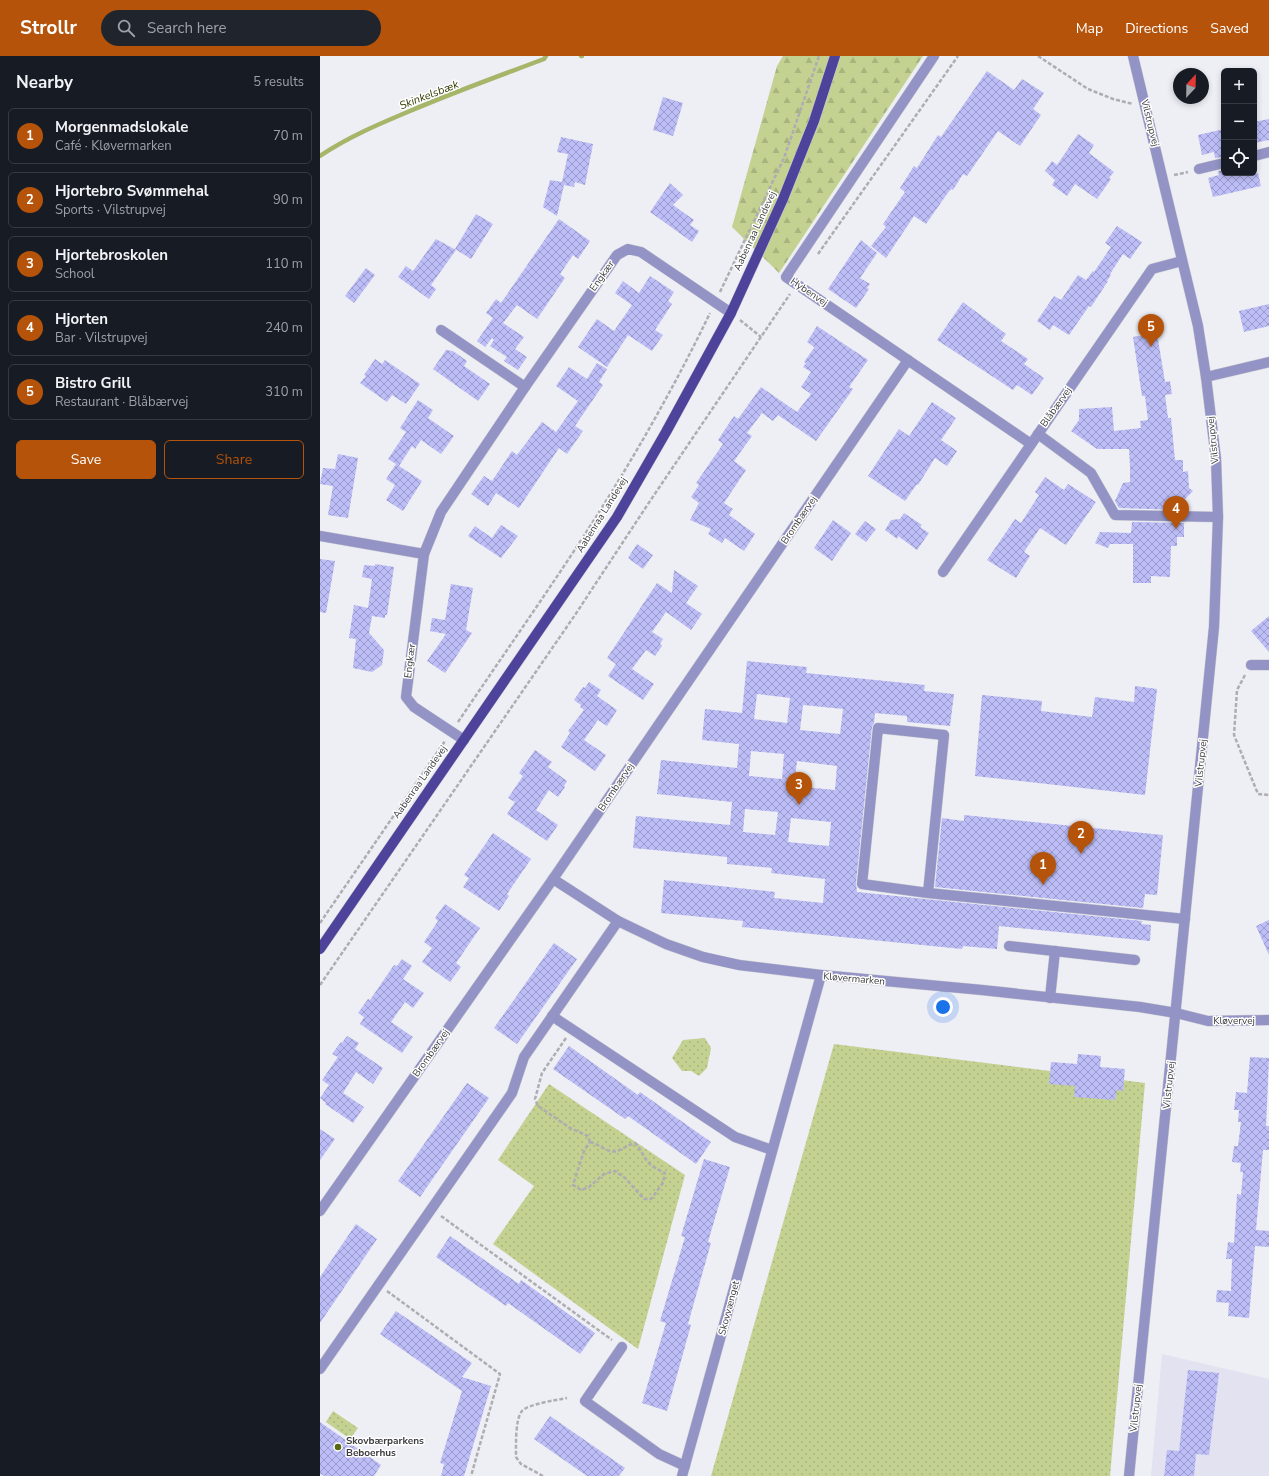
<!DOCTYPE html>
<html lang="en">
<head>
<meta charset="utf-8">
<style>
	body { margin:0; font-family:"Nunito Sans",sans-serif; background:#20242c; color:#f1f3f6 }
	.controls { position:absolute; right:12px; top:12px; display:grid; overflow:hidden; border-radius:6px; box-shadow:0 2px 6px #0003 }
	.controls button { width:36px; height:36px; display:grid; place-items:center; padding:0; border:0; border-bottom:1px solid #363941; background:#171b24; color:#f1f3f6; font:20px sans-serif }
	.compass { position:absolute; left:853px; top:12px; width:36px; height:36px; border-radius:50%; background:#171b24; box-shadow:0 2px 6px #0003; rotate:22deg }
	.you { position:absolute; left:623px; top:951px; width:14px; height:14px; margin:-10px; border:3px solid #fff; border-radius:50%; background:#1a73e8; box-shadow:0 0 0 6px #1a73e833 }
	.badge { display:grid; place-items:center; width:26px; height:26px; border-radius:50%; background:#b45309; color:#fff; font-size:13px; font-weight:700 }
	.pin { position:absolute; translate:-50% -33px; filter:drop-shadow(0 1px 2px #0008) }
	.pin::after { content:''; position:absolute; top:21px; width:14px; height:12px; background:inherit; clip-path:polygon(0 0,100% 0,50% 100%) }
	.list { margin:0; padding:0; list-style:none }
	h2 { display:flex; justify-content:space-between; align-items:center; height:52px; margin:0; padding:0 16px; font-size:17px }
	h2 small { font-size:13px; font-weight:400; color:#9ea1a6 }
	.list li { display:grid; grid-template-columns:26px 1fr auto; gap:12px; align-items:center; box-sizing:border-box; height:56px; margin:0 8px 8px; padding:0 8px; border:1px solid #363941; border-radius:6px }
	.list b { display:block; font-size:15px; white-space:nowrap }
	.list p { margin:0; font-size:13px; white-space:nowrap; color:#9ea1a6 }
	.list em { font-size:13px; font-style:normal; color:#9ea1a6 }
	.actions { display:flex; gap:8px; padding:12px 16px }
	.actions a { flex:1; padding:9px 0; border:1px solid #b45309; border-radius:6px; text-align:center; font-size:14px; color:#b45309 }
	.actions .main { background:#b45309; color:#fff }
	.icon { flex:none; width:22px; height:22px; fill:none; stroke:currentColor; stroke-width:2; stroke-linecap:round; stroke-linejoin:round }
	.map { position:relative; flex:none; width:949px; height:1420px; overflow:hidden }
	header { display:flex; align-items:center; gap:24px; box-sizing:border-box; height:56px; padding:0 20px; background:#b45309; color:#fff }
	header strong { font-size:19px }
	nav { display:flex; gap:22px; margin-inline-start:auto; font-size:14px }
	.search { width:280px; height:36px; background:#20242c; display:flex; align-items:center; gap:10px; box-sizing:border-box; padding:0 14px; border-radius:22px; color:#9ea1a6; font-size:15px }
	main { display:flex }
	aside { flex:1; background:#171b24 }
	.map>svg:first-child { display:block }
	.built { fill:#e2e2f1 }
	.forest { fill:url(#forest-firs) }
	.park { fill:url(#park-dots) }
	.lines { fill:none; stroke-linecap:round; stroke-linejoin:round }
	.stream { stroke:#a6b669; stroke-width:4.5 }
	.building { fill:url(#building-cross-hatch); fill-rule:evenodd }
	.minor-casing { stroke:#cacad1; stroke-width:11 }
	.major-casing { stroke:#cacad1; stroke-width:11 }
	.path { stroke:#adadb2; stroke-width:2.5; stroke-dasharray:4 2; stroke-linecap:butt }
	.minor { stroke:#9393c5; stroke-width:10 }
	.major { stroke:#4d439b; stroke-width:10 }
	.poi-dot { fill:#5a680f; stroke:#fff; stroke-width:1.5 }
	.labels { text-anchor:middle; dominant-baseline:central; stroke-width:3; stroke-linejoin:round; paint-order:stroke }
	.street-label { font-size:10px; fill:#3c3c3f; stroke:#fff }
	.poi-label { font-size:10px; font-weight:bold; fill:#3c3c3f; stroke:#fff; text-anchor:start }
	.water-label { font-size:11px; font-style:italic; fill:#323b00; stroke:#fff }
</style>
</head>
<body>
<header>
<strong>Strollr</strong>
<div class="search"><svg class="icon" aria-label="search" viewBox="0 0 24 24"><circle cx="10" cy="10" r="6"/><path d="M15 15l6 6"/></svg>Search here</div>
<nav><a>Map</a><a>Directions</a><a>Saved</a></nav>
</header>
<main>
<aside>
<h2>Nearby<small>5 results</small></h2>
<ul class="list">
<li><span class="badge">1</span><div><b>Morgenmadslokale</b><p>Café · Kløvermarken</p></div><em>70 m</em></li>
<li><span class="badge">2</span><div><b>Hjortebro Svømmehal</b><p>Sports · Vilstrupvej</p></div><em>90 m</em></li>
<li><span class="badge">3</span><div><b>Hjortebroskolen</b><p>School</p></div><em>110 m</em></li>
<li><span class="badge">4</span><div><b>Hjorten</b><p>Bar · Vilstrupvej</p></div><em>240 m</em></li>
<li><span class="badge">5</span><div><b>Bistro Grill</b><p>Restaurant · Blåbærvej</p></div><em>310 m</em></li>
</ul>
<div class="actions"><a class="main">Save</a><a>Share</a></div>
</aside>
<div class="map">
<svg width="949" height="1420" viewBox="0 0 949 1420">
	<defs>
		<pattern id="forest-firs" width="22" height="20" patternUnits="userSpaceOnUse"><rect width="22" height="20" fill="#c3d191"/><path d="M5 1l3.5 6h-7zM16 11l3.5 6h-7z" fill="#a8b47e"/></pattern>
		<pattern id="park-dots" width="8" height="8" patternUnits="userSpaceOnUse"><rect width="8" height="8" fill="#c3d191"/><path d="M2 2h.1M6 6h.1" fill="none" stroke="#a8b47e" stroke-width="1.8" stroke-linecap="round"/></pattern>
		<pattern id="building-cross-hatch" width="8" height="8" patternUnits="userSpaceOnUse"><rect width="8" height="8" fill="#bdbdf8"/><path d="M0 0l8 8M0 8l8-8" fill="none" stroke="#9b9bca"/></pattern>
	</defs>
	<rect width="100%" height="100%" fill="#eeeef5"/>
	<!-- built -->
	<polygon class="built" points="842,1298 949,1323 949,1420 831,1420"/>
	<!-- forest -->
	<polygon class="forest" points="463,0 603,0 459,217 412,171 457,10"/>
	<!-- park -->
	<g class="park">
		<polygon points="385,982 391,992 387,1012 379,1020 371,1015 362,1015 352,1002 363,984"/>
		<polygon points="514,988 825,1027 790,1420 391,1420"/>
		<polygon points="229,1028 365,1119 318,1293 173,1188 214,1130 178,1104"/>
		<polygon points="13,1355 38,1372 30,1383 6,1366"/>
	</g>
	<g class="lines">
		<!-- stream -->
		<g class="stream">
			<polyline points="261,0 262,0"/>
			<path d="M0 100C28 81 59 68 90 55 134 36 179 20 224 3L226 0"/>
		</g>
	</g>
	<!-- building -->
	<g class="building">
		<polygon points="667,15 694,34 702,23 724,37 713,53 721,59 700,90 678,75 647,120 643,118 633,134 631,133 627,138 606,168 594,160 566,202 551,190 566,171 563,168 585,136 580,132 594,110 597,112 618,79 621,81"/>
		<polygon points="343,41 363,47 353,80 333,74"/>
		<polygon points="949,63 949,84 934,87 934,66"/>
		<polygon points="904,73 904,101 895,102 894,96 882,99 878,79"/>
		<polygon points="758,78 774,89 769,97 794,116 789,122 791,123 777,143 755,128 747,140 732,129 735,124 725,115 732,105 737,109"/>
		<polygon points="241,81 273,88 265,129 255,126 254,131 244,129 237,160 223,151 230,124 242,126 248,98 237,96"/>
		<polygon points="904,114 904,117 938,117 941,130 893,141 888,122 899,119 898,115"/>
		<polygon points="350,127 363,139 353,149 374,164 370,169 379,175 372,186 330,156"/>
		<polygon points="156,158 173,168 151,203 135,193"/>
		<polygon points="239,163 270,185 258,203 253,199 240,218 245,222 217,263 197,249 183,267 204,281 195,293 207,301 198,314 184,305 187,301 170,290 174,284 172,282 165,291 157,285 173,262 166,257 176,243 181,247"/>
		<polygon points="797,170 822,186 810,203 803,198 790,218 791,219 787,225 788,225 771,251 769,250 749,279 733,269 730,274 717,265 734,240 741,244 758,219 766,224 773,215 774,216 791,191 785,187"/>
		<polygon points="116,183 136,194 111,229 116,233 109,243 78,221 86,210 93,215"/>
		<polygon points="541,184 557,197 540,222 550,228 547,232 549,233 536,252 508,233"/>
		<polygon points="46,212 55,219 34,247 25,240"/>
		<polygon points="330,220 354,236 348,245 352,248 335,274 343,279 332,295 308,279 287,311 258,291 277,263 294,275 312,249 295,237 303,225 319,237"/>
		<polygon points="643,246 686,278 681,285 708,303 704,308 724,322 712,339 697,329 693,334 617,284"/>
		<polygon points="949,248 949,270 924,276 919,255"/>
		<polygon points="497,270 548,304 529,331 533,333 496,385 458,359 453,365 442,357 427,377 432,380 414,405 426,414 404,447 413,453 409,459 435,478 424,495 405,482 402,487 388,478 391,473 370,464 379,447 371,441 379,429 376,427 403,388 398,384 414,360 418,363 441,331 477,356 491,338 481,331 491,316 483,311 486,307 484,306 494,292 494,291 487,286"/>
		<polygon points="837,277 845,326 850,325 852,338 845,339 848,362 851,362 855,404 863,404 863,416 868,415 869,432 873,435 860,448 859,454 799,452 795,445 803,427 810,426 810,411 809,393 777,393 751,375 759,364 759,353 792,351 794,375 821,372 820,365 828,364 825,340 822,340 813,281"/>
		<polygon points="126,294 133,295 147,305 144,310 170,328 158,345 113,313"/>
		<polygon points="55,303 62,308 65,304 100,328 86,348 72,339 67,346 40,327 46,320 44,319"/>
		<polygon points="277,307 287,313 279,326 283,329 255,370 263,375 247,398 239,392 199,452 176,437 168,450 151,438 164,420 172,425 192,395 197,399 222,366 236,376 258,345 236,330 249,311 267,323"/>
		<polygon points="98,344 113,354 108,362 134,380 121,398 101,384 95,393 92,390 79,410 102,425 83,455 66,444 75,429 66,423 76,408 68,403 86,376 80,372"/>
		<polygon points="612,346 636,362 621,384 637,395 627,410 615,402 598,429 597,428 585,445 548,420 579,373 589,380"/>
		<polygon points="18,398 38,402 28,462 8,459 13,430 0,428 3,412 15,413"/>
		<polygon points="725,421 744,434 748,428 776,446 746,489 720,472 704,496 710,500 696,522 667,504 695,463 701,467 719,439 715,436"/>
		<polygon points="584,457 602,469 600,471 609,477 597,494 578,480 577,483 565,474 571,464 580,463"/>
		<polygon points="513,464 531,477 512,505 494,492"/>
		<polygon points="545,465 556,473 546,486 535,478"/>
		<polygon points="812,466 864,467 864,481 857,481 857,490 851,490 850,521 831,520 831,527 813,527 813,488 790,488 788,492 775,487 780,476 811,477"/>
		<polygon points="181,469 198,480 181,502 148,480 155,470 172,482"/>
		<polygon points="317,488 333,499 323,513 308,502"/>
		<polygon points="0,503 15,505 6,557 0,556"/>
		<polygon points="55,508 74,511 67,559 65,559 65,562 52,560 49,577 64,594 62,609 52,616 33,612 36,583 29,582 34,549 48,552 52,523 42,521 44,509 55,510"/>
		<polygon points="354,514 378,530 366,547 382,558 371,574 346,556 332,576 343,583 340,588 342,590 335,600 326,594 312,613 334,628 323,644 288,620 296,608 287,602 337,527 352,537"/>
		<polygon points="131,528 153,532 146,574 152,577 125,617 107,605 126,578 110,575 112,562 125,564"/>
		<polygon points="949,560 949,596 931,575"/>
		<path d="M427 605 487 611 486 617 605 629 604 635 634 638 630 670 587 666V660L555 657 554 667 552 671 536 827 537 836 822 865 821 868 831 869 830 885 679 870 677 893 643 890 642 893 422 871 423 865 341 857 344 824 455 836 454 842 503 847 505 823 451 817 452 812 407 808V801L313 792 316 760 410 769 412 746 337 738 341 704 417 712 419 688 382 684 385 653 422 657ZM437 638 470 642 467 667 434 663ZM483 649 523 653 520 678 480 674ZM431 695 464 698 462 723 429 720ZM477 705 517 710 515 734 474 730ZM425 753 458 756 455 779 423 776ZM471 762 511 766 509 790 468 786Z"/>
		<polygon points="269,626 281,634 277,640 297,654 287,670 278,664 264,684 286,699 275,715 241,691 250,677 248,675 264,654 260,651 261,649 254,644 263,631 265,632"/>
		<polygon points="815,630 837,633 825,739 655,720 662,639 722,645 721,655 772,661 775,641 814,646"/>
		<polygon points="215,694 232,706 228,711 247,725 244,730 245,731 238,741 229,734 216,754 238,769 227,785 187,758 195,746 188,742 203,720 199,717"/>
		<polygon points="644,759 843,779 837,839 825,838 823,852 615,831 622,762 644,765"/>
		<polygon points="173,777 211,803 187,838 189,840 179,855 143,831 149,822 144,819"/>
		<polygon points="125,848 160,872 136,907 141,911 130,926 102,906 112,892 104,886 118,865 115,862"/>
		<polygon points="949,864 949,899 936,870"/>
		<polygon points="234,887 257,903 197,988 174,972"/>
		<polygon points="82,903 92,910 83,923 104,937 93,952 85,946 71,966 93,981 82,997 40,968 44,961 38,957 48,943 50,944 74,909 77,910"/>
		<polygon points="27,980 39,987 35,993 63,1012 53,1028 36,1016 23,1037 44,1051 33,1067 5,1048 6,1047 0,1042 9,1029 2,1024 18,1001 12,998 21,986 22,987"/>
		<polygon points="249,990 318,1039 320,1036 391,1086 376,1108 308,1060 305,1063 233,1013"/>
		<polygon points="758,998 781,1000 780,1011 805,1013 803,1035 797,1034 795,1044 754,1041 755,1030 729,1028 731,1006 757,1008"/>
		<polygon points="930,1001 949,1002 946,1070 949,1070 949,1094 943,1094 936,1174 949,1175 949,1191 935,1190 929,1262 908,1260 909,1247 896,1246 897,1234 911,1235 912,1203 906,1203 908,1186 914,1187 917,1138 921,1139 923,1116 920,1116 921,1107 912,1106 914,1090 918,1090 921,1066 918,1066 919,1054 914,1054 916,1036 927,1037"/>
		<polygon points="147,1027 169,1042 100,1141 78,1125"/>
		<polygon points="0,1073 15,1083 0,1104"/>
		<polygon points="384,1103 410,1111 388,1186 391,1187 368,1268 371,1269 347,1355 322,1347 346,1267 340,1265 365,1181 361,1180"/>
		<polygon points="36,1168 57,1183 0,1267 0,1221"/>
		<polygon points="130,1180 199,1228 201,1224 275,1277 260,1298 188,1247 186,1250 116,1201"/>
		<polygon points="76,1255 152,1307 142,1321 171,1330 144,1420 121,1420 124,1408 120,1407 142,1335 60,1278"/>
		<polygon points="868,1314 899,1317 889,1399 876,1398 874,1420 844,1420 847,1394 859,1395"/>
		<polygon points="230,1360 305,1412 299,1420 267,1420 214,1383"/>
		<polygon points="0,1366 61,1409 54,1420 5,1420 0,1418"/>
	</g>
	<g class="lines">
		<defs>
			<g id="minor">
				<polyline points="614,0 466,221 711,388"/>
				<polyline points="934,100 949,96"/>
				<polyline points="879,113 904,107"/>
				<polyline points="121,274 205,331"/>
				<polyline points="886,321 949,306"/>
				<polyline points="718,378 771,417 795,459 898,461"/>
				<polyline points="0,480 104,498"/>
				<polyline points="623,516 832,213 862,205"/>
				<polyline points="931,609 949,609"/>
				<polyline points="144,684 94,651 86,641 104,498 121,456 205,331 297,199 308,193 321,196 411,257"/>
				<polyline points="233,823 298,865 346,888 383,901 419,909 501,919 662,934 820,951 856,957 888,965 949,964"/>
				<polyline points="608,837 624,679 558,672 542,828 608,837 865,863"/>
				<polyline points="689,890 815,904"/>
				<polyline points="730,942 735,895"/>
				<polyline points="232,960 415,1081 452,1094"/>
				<polyline points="0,1155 233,823 588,304"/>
				<polyline points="302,1291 265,1345 339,1398 365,1410"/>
				<polyline points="0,1313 192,1037 204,1001 298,865"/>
				<polyline points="362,1420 501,919"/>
				<polyline points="809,1420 894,571 898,461 896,403 886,321 878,270 813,0"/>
			</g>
			<polyline id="major" points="0,893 297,461 346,376 411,257 463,143 494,65 515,0"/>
		</defs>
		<!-- minor casing -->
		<use href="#minor" class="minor-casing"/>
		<!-- major casing -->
		<use href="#major" class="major-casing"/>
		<!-- path -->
		<g class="path">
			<polyline points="718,0 768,33 793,43 813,48"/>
			<polyline points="854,119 868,116"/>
			<polyline points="498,198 638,0"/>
			<polyline points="400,236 464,102 499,0"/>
			<polyline points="420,264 441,281"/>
			<polyline points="925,619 917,634 914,679 938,738 949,739"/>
			<path d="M138 666C181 602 225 540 267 475 312 405 354 332 390 257"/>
			<polyline points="0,867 125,685"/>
			<polyline points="0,929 255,559 328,448 470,238"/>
			<polyline points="246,982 222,1017 215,1043 218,1050 250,1072 268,1080 270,1086"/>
			<path d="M270 1086C279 1088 289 1098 297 1095 303 1093 308 1089 315 1087 323 1095 322 1100 328 1106 332 1111 339 1114 345 1117L343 1127 331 1143H324L305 1122 295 1115 284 1118 269 1131 261 1134 253 1129 264 1095Z"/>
			<polyline points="121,1160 292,1284"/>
			<polyline points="67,1235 180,1318 151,1420"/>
			<path d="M223 1420 201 1408 196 1401C196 1390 195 1363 202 1355 208 1348 237 1344 247 1342"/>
		</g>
		<!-- minor -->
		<use href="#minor" class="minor"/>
		<!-- major -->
		<use href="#major" class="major"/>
	</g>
	<!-- markers -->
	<circle class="poi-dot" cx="18" cy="1391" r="4"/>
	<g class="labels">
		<!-- street labels -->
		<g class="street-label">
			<text transform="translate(830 67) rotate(76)">Vilstrupvej</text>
			<text transform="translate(435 175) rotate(-65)">Aabenraa Landevej</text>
			<text transform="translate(282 220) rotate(-55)">Engkær</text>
			<text transform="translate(489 236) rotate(34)">Hybenvej</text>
			<text transform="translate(736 351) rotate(-55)">Blåbærvej</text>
			<text transform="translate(893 384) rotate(-96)">Vilstrupvej</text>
			<text transform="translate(282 459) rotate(-58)">Aabenraa Landevej</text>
			<text transform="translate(479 464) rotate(-56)">Brombærvej</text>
			<text transform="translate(90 605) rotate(-83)">Engkær</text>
			<text transform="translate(881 707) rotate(-84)">Vilstrupvej</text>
			<text transform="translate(100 726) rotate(-55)">Aabenraa Landevej</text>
			<text transform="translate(296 731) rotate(-56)">Brombærvej</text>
			<text transform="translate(534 923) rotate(5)">Kløvermarken</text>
			<text x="914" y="965">Kløvervej</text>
			<text transform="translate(111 997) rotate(-55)">Brombærvej</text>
			<text transform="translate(849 1029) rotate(-84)">Vilstrupvej</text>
			<text transform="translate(409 1252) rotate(-75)">Skovvænget</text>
			<text transform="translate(816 1352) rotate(-84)">Vilstrupvej</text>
		</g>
		<!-- poi labels -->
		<g class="poi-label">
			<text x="26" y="1385">Skovbærparkens<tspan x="26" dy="12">Beboerhus</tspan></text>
		</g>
		<!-- water labels -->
		<g class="water-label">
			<text transform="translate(109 39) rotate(-21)">Skinkelsbæk</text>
		</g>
	</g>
</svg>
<div class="controls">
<button>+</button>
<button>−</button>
<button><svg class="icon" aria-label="locate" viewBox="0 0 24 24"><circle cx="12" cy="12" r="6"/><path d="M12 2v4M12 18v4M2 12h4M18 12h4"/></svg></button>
</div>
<svg class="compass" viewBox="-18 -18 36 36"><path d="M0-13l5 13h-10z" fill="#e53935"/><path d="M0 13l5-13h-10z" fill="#9ea1a6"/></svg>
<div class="you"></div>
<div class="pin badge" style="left:723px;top:829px">1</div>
<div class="pin badge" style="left:761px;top:798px">2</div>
<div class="pin badge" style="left:479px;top:749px">3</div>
<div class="pin badge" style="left:856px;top:473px">4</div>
<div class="pin badge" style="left:831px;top:291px">5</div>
</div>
</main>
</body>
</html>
